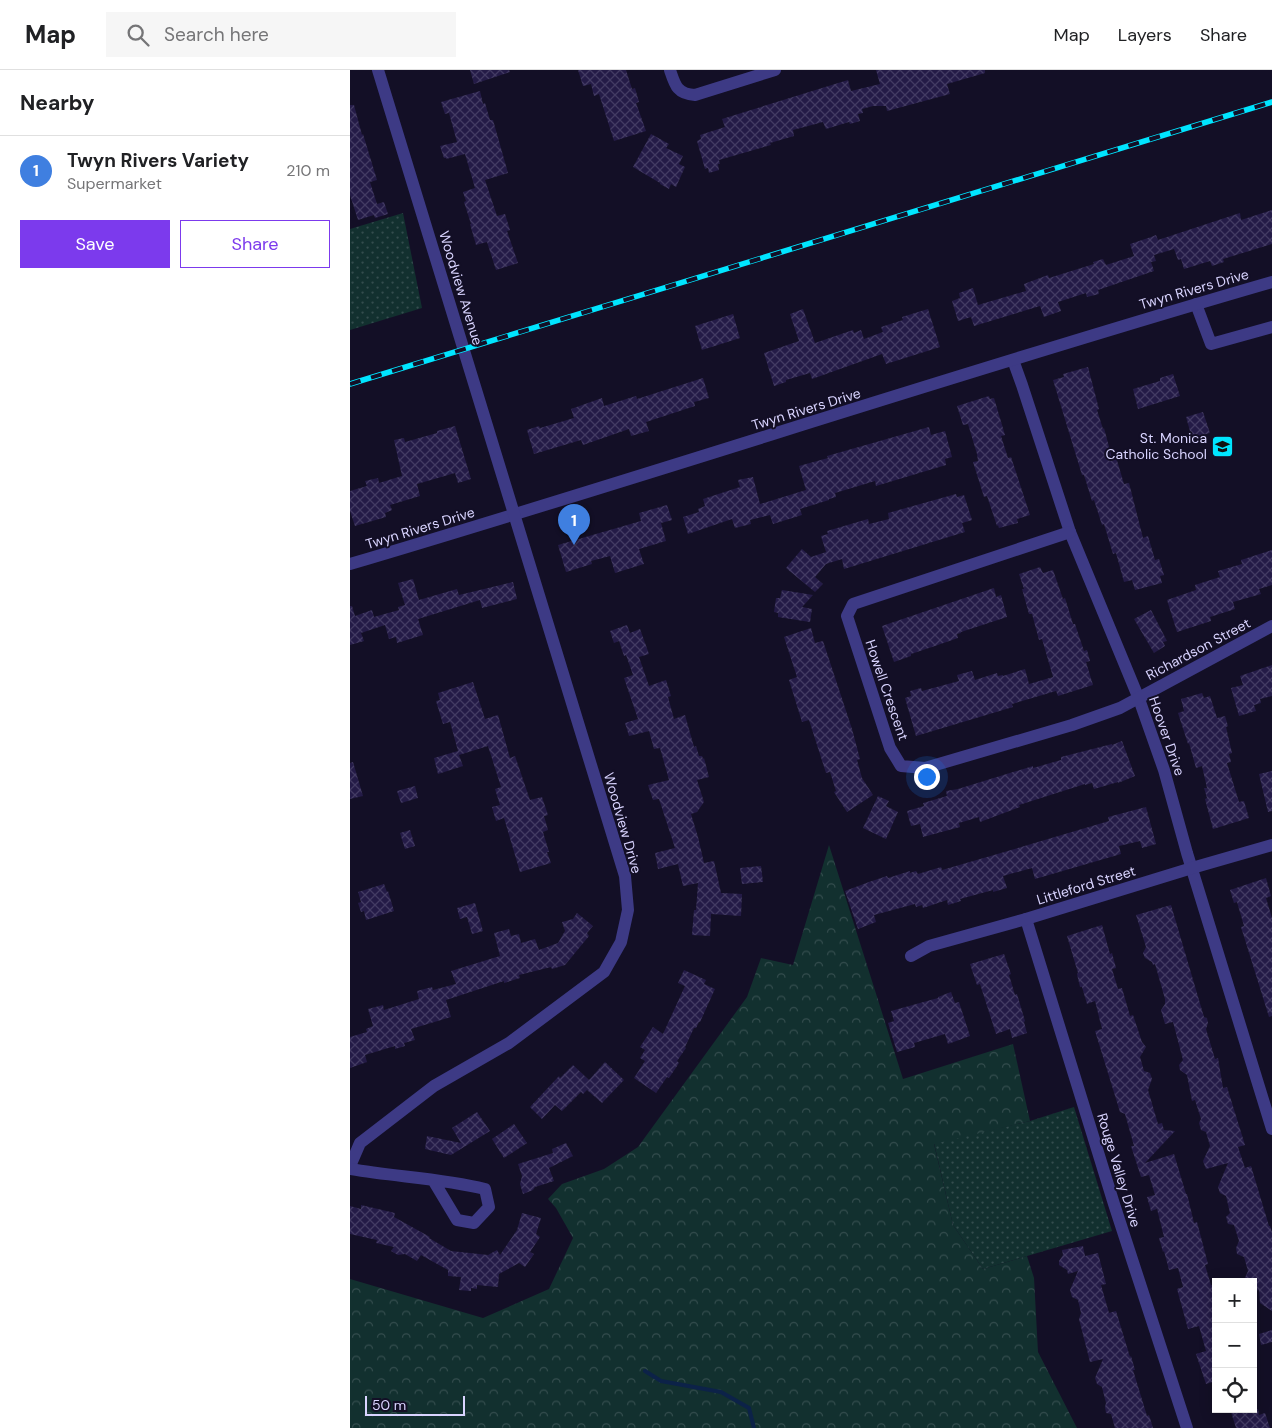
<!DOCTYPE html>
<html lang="en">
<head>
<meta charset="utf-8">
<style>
	body { margin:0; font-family:"DM Sans",sans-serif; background:#f6f6f6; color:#202124 }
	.controls { position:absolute; right:15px; bottom:15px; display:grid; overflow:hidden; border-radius:0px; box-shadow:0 2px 12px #0003 }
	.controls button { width:45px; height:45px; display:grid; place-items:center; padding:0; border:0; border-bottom:1px solid #e0e0e0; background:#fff; color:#202124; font:25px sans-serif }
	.scale { position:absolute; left:15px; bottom:12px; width:100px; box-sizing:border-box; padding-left:5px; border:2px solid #d9d4ff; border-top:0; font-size:14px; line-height:18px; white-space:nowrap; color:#d9d4ff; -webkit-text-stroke:4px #130f26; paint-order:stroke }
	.you { position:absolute; left:576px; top:706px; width:18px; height:18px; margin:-12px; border:4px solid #fff; border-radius:50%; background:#1a73e8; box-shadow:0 0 0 8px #1a73e833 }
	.badge { display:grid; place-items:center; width:32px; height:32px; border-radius:50%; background:#7c3aed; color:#fff; font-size:16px; font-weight:700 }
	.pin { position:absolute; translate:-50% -41px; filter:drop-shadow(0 1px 2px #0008) }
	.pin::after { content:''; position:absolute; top:26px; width:18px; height:15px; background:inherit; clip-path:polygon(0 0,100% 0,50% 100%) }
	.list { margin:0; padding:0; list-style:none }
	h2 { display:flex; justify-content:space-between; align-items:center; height:65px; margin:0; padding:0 20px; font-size:21px }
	h2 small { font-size:16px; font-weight:400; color:#757577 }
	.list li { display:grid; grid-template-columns:32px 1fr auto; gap:15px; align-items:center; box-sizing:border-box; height:70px; padding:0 20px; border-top:1px solid #e0e0e0 }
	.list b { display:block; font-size:19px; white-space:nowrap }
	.list p { margin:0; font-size:16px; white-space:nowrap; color:#757577 }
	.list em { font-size:16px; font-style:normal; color:#757577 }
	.actions { display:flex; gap:10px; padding:15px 20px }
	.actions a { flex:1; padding:11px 0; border:1px solid #7c3aed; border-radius:0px; text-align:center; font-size:18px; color:#7c3aed }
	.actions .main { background:#7c3aed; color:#fff }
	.icon { flex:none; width:28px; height:28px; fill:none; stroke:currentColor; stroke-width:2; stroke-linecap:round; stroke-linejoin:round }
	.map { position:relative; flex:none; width:922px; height:1358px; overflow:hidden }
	header { display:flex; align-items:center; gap:30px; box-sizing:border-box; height:70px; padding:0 25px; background:#fff; border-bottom:1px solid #e0e0e0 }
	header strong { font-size:24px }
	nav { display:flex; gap:28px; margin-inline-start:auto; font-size:18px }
	.search { width:350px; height:45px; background:#f6f6f6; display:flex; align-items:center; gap:12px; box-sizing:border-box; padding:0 18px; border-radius:0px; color:#757577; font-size:19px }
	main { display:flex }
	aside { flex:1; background:#fff }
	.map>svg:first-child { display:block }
	.grass { fill:url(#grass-dots) }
	.forest { fill:url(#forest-crowns) }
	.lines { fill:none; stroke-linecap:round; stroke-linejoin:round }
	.stream { stroke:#0c2248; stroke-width:4 }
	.building { fill:url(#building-cross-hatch) }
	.minor { stroke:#3d3a85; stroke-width:12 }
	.rail-casing { stroke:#00e5ff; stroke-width:5.5 }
	.rail { stroke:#130f26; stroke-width:4; stroke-dasharray:11; stroke-linecap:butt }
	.labels { text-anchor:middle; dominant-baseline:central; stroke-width:4; stroke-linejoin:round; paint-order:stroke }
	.street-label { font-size:14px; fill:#d9d4ff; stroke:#130f26 }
	.poi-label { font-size:14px; fill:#d9d4ff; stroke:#130f26; text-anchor:end }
</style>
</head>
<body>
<header>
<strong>Map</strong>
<div class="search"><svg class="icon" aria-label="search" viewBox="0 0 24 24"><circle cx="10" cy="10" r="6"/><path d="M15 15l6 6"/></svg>Search here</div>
<nav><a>Map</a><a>Layers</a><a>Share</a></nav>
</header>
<main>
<aside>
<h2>Nearby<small></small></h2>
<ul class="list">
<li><span class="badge" style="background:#3f7fe0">1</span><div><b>Twyn Rivers Variety</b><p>Supermarket</p></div><em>210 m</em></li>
</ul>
<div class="actions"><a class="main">Save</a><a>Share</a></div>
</aside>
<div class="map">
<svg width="922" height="1358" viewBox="0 0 922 1358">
	<defs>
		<pattern id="grass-dots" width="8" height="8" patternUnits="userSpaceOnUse" patternTransform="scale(1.25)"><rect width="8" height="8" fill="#12302f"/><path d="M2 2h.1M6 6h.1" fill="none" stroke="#344d4e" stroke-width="1.8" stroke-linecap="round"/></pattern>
		<pattern id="forest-crowns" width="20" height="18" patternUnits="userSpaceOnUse" patternTransform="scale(1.25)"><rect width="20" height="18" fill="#12302f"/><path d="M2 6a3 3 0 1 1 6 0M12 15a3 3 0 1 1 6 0" fill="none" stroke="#344d4e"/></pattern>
		<pattern id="building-cross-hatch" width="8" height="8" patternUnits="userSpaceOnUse" patternTransform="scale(1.25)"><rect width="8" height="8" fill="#241b47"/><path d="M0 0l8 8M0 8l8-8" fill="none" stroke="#433b63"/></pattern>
	</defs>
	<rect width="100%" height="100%" fill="#130f26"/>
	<!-- grass -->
	<g class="grass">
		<polygon points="53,143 72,238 0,260 0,159"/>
		<polygon points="724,1037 762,1161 633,1199 603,1155 584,1073 680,1051"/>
	</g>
	<!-- forest -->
	<polygon class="forest" points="479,775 553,1009 663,974 680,1051 584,1074 603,1155 633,1199 677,1186 684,1208 688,1282 727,1358 0,1358 0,1209 133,1248 199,1219 223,1168 206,1138 198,1129 212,1114 254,1099 288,1077 397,927 411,888 443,895"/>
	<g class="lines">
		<!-- stream -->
		<polyline class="stream" points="295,1301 311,1311 371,1322 399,1338 404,1358"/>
	</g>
	<!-- building -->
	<g class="building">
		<polygon points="120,0 159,0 160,2 124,14"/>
		<polygon points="228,0 276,0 282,19 285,18 289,32 286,33 296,61 264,71 249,24 244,26 241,14 233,16"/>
		<polygon points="526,0 635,0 635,3 597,14 600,24 537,41 536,36 523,36 512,39 513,43 508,44 510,51 500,54 499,52 476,59 473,52 443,60 444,66 420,73 421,75 369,90 370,94 368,94 369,100 359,103 358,98 355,99 347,71 351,69 350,65 375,57 372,49 498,10 501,21 530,14"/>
		<polygon points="130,21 133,34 135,33 140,50 143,50 158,103 135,110 147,146 155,144 160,160 157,161 168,193 146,200 137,172 126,175 120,154 121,154 114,132 116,131 113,122 125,118 115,84 96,89 96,88 94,88 90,76 107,72 99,43 95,44 91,32"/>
		<polygon points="0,35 4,35 12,65 13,64 27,110 20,112 27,134 34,132 38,144 25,148 24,145 8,150 0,125"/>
		<polygon points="301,64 319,74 316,78 333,86 329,94 335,97 326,117 321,114 319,119 310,114 310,113 283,97"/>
		<polygon points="922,140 922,174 873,189 874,192 862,196 860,191 834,199 831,189 828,190 824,179 804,185 806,191 801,192 804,201 748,220 749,224 737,227 736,223 708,232 711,241 694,247 690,236 624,256 621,247 608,251 602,231 610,228 609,223 623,218 628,235 676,221 674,214 698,205 699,208 744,194 743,192 753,189 756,195 784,186 780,174 801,167 806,165 808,170 890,143 891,150"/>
		<polygon points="453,239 465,273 503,260 504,263 511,260 514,269 533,262 531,257 553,250 552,247 578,239 590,277 536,294 532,284 462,309 460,303 436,310 436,312 424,316 414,283 449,271 440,244"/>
		<polygon points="383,244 390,268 352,280 345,256"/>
		<polygon points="738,297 749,339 747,340 753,359 754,358 762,388 766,387 774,414 779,413 793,468 798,466 805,490 809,489 814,505 810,506 812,513 785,520 782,510 774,512 766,483 763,484 754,454 752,455 744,430 742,431 734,405 732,405 703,310 714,307 713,304"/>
		<polygon points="823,304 830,326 788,339 783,319 810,311 810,308"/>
		<polygon points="353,308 359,328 344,332 345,336 296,352 299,361 281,366 279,359 233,375 231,370 184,384 177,360 189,356 190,358 224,348 221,339 252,328 254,336 286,326 287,329"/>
		<polygon points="639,326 640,329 644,328 655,365 651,366 658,388 661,387 680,445 667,449 668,453 649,458 648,455 647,456 637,426 634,427 623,392 628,391 627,384 618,354 613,355 607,336"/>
		<polygon points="853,342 860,363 842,368 836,347"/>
		<polygon points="105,356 121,409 108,413 105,403 67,414 70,426 40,435 42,440 35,443 36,447 5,456 0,441 0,421 17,416 15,411 28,408 29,413 52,406 44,370 54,368 55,372 87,363 87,361"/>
		<polygon points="579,357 581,365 595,361 602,387 595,389 596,395 526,416 525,411 485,423 486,427 479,429 479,430 450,439 452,445 423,454 420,445 400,450 401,454 385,458 382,449 338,464 333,447 349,442 348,439 355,436 353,429 390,417 388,410 403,407 410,434 456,420 449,396 478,388 477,386"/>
		<polygon points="606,424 607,427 614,425 622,450 612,453 615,462 494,499 492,489 476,494 465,507 473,514 465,522 436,498 452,479 461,487 476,482 471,466 478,464 477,461 518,449 519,454 539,449 538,443"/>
		<polygon points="317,435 322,450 311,453 316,471 289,479 294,494 265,503 260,486 241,491 242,494 216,502 208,475 291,451 289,443"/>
		<polygon points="922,480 922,515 909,519 911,524 883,532 885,539 860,547 861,551 827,562 817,530 846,520 845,515 870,507 868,501 892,494 891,490"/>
		<polygon points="690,497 693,503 703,500 713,529 715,528 723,554 725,554 734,581 737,580 740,591 736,592 743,615 708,626 706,621 662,634 663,637 566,666 555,628 561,626 560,621 571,618 572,621 609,611 607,605 622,601 625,610 647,603 648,606 653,605 653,606 675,599 679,614 703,607 692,569 689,570 682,544 679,544 672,519 674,519 669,504"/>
		<polygon points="63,509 69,530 107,519 109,525 163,512 167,529 132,538 130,530 68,549 73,565 47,573 46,567 39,569 35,555 11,563 14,571 0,575 0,536 2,536 5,546 22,540 24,547 49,540 48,537 55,535 48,513"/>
		<polygon points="644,518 646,527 651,525 657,547 611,562 611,563 607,564 608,568 582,577 561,584 561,586 544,592 532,556"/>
		<polygon points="432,520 463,525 452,537 462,539 460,552 428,547 428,543 424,542 426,528 430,528"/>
		<polygon points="801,540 817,571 813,572 815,576 804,583 784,549"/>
		<polygon points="277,555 280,563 290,559 299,584 289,587 299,616 316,610 321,626 318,627 324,649 335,645 344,677 346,676 349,686 352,686 353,689 354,688 359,707 347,710 354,732 347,742 341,744 348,767 354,793 364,791 371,823 392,824 391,846 361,844 360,866 342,865 344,840 346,840 348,813 333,816 328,794 308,799 305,783 325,778 309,729 303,730 298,715 319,710 310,678 304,679 299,661 279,666 275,653 288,649 274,608 283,605 276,585 274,586 269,571 264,573 260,561"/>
		<polygon points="461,558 465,573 473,571 502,659 510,689 507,690 512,708 523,725 497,742 484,722 486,721 480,702 476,703 459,650 452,652 439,610 447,607 434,567"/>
		<polygon points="922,595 922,626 910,629 911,633 904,635 906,641 889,646 881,618 893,615 890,606"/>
		<polygon points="123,612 135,649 148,645 160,688 165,686 180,730 192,727 198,745 194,746 198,760 193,762 199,782 197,782 201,793 170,802 154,748 146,751 142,737 150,735 145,719 151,717 138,676 109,685 113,696 88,704 84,688 108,681 100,652 93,654 86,631 90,630 88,623"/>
		<polygon points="852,623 854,628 860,626 867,648 875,646 878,656 876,657 882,683 879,684 881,692 877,693 889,732 894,731 899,748 863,759 855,729 857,728 854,718 857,718 852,696 846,698 839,673 838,674 828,643 834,641 831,629"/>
		<polygon points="772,671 785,706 768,713 768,712 744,719 742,713 735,715 735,714 669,735 670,737 630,752 629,747 609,753 610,757 573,767 570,754 561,756 557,741 574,736 573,733 597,726 596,721 608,719 683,696 683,698 711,690 711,687 762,674 762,675"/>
		<polygon points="3,692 13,726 0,729 0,693"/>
		<polygon points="922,701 922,741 918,742 909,704"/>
		<polygon points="65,716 68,728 51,733 47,721"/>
		<polygon points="528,726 539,731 536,736 548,742 536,769 513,758"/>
		<polygon points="796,737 806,774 792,778 790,771 769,776 771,784 685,809 682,798 653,806 657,818 643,822 643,820 610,829 611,831 598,835 597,830 573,838 572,835 566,837 565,834 524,845 526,852 508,859 495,821 519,812 537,806 538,808 560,801 560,803 566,801 568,804 591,797 592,800 644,785 759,751 758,747"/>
		<polygon points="60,760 65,776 55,779 50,763"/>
		<polygon points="411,796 413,812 392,814 390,798"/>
		<polygon points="916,808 921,826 916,828 922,848 922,946 919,947 891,857 894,856 887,832 884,833 880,820"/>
		<polygon points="34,814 37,822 38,821 44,841 16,850 14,841 11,842 8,833 11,832 8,822"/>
		<polygon points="125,833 133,861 122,864 117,847 110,849 107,838"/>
		<polygon points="821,835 854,947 857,948 858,953 856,959 865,989 868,988 873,1018 877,1017 895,1075 888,1077 895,1098 901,1096 919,1156 920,1156 922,1162 922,1241 910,1233 909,1220 905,1221 903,1212 893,1212 898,1201 894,1187 887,1184 886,1178 889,1171 884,1155 878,1154 876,1147 880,1143 876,1126 870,1123 868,1117 878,1093 856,1099 853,1091 860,1076 856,1062 851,1060 849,1053 851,1049 845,1030 842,1031 837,1005 830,1000 829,995 833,990 823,952 815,954 811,940 815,934 815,929 805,894 803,895 802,892 795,888 793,883 796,877 786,845"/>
		<polygon points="227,843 243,856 237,863 239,866 215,895 202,899 201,897 169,905 170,908 154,913 154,911 96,930 101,947 61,959 65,970 54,973 55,976 45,979 45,976 15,985 17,992 0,998 0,967 17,962 16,959 23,956 18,939 33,935 34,940 69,929 67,921 82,917 83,920 106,914 101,901 150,886 144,863 159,859 161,866 169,864 171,873 185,869 189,880 208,873 215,861 212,852 223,849"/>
		<polygon points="752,855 760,884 762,883 766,898 762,899 768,919 772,918 780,946 783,945 792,972 796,977 790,987 794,1001 800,1003 802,1009 798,1020 808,1054 812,1053 814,1060 825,1061 795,1093 824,1084 836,1124 837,1124 844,1153 847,1152 858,1194 855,1195 861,1215 866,1214 866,1311 856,1314 846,1284 856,1281 849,1256 838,1259 827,1219 833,1217 828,1198 819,1200 814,1181 813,1182 809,1168 814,1167 807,1139 801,1141 797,1127 805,1125 799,1105 791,1107 781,1076 784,1076 775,1044 770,1042 745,961 752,959 745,931 737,934 732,917 730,917 727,904 728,903 717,866"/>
		<polygon points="654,884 661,904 659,905 665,925 667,924 675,951 674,952 677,963 662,968 660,959 646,964 630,914 627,915 620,894"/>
		<polygon points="334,900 356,910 354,914 365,919 350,952 349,952 346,958 344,958 335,977 336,978 327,991 329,993 319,1008 317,1007 306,1023 284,1008 295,991 290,988 295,980 290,977 303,957 313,964 335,916 328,913"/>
		<polygon points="601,922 605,933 609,932 620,966 598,974 595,964 564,973 565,977 547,982 538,953 544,951 541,941 588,928 588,927"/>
		<polygon points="255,992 274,1010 252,1033 237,1020 233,1024 231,1022 212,1041 205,1035 192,1049 180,1037 209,1006 210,1008 223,995 239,1010"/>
		<polygon points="127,1042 140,1061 101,1085 75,1079 77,1066 111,1073 102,1058"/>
		<polygon points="164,1054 177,1073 154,1088 142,1069"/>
		<polygon points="216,1073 223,1086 199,1098 204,1111 185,1117 183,1120 173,1124 170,1114 172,1106 168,1094 203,1083 202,1079"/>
		<polygon points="11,1135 45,1143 44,1147 80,1167 79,1168 101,1181 138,1185 147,1180 150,1185 167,1160 172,1143 191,1148 186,1164 190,1167 180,1182 184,1184 175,1197 169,1193 149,1204 148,1217 127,1215 127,1219 121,1218 121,1221 109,1220 111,1207 98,1206 98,1200 71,1185 67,1191 55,1184 48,1185 41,1181 44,1177 26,1173 27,1170 0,1164 0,1136 11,1139"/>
		<polygon points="733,1176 735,1186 748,1183 756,1214 751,1215 759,1243 766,1241 780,1287 781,1286 785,1300 783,1300 797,1346 799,1345 803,1358 765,1358 761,1344 756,1343 755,1337 756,1333 752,1317 747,1314 745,1308 753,1289 740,1292 729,1249 731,1243 728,1230 722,1227 720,1220 728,1201 718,1204 717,1200 709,1195 709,1191 713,1185 712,1180"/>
		<polygon points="922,1260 922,1272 911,1275 909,1264"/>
		<polygon points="880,1339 908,1339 909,1345 915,1343 920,1358 886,1358"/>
	</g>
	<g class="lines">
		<!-- minor -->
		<g class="minor">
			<path d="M320 0C325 15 327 24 345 25L425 0"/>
			<polyline points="846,234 861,274 922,257"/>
			<polyline points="663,290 672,315 720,462 789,629 814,700 837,783 922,1059"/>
			<polyline points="720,462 503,534 497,546 540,678 551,696 575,698 722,655 770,638 922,556"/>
			<path d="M0 494C308 403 613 301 922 212"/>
			<polyline points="676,849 764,1134 837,1358"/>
			<polyline points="561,886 579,876 676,849 842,798 922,775"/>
			<polyline points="0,1096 10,1073 84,1016 159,973 254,902 271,872 278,840 275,806 28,0"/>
			<path d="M0 1099C45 1107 91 1108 135 1119L139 1137 124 1153 107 1150 83 1110"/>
		</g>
		<defs>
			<polyline id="rail" points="0,314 922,32"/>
		</defs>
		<!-- rail casing -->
		<use href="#rail" class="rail-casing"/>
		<!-- rail -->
		<use href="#rail" class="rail"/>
	</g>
	<!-- icons -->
	<defs>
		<symbol id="school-square" viewBox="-11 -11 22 22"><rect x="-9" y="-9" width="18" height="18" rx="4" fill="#00e5ff" stroke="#130f26"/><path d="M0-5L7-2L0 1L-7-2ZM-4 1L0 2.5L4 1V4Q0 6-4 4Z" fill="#111"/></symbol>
	</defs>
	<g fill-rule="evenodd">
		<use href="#school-square" x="860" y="364" width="25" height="25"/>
	</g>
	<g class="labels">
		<!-- street labels -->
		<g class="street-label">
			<text transform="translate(111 218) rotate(73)">Woodview Avenue</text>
			<text transform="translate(844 219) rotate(-16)">Twyn Rivers Drive</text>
			<text transform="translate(456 339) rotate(-17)">Twyn Rivers Drive</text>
			<text transform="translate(70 458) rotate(-17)">Twyn Rivers Drive</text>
			<text transform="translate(848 579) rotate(-28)">Richardson Street</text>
			<text transform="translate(537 620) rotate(71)">Howell Crescent</text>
			<text transform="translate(817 666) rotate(71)">Hoover Drive</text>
			<text transform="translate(273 753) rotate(74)">Woodview Drive</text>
			<text transform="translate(736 815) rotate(-17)">Littleford Street</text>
			<text transform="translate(769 1100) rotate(73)">Rouge Valley Drive</text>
		</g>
		<!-- poi labels -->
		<g class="poi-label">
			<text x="857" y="368">St. Monica<tspan x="857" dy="16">Catholic School</tspan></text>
		</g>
	</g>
</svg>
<div class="controls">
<button>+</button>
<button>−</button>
<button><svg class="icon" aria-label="locate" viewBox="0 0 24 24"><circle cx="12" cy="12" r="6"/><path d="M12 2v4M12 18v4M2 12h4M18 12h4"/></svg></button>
</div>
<div class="scale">50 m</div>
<div class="you"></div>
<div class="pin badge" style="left:224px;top:475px;background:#3f7fe0">1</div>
</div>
</main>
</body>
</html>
